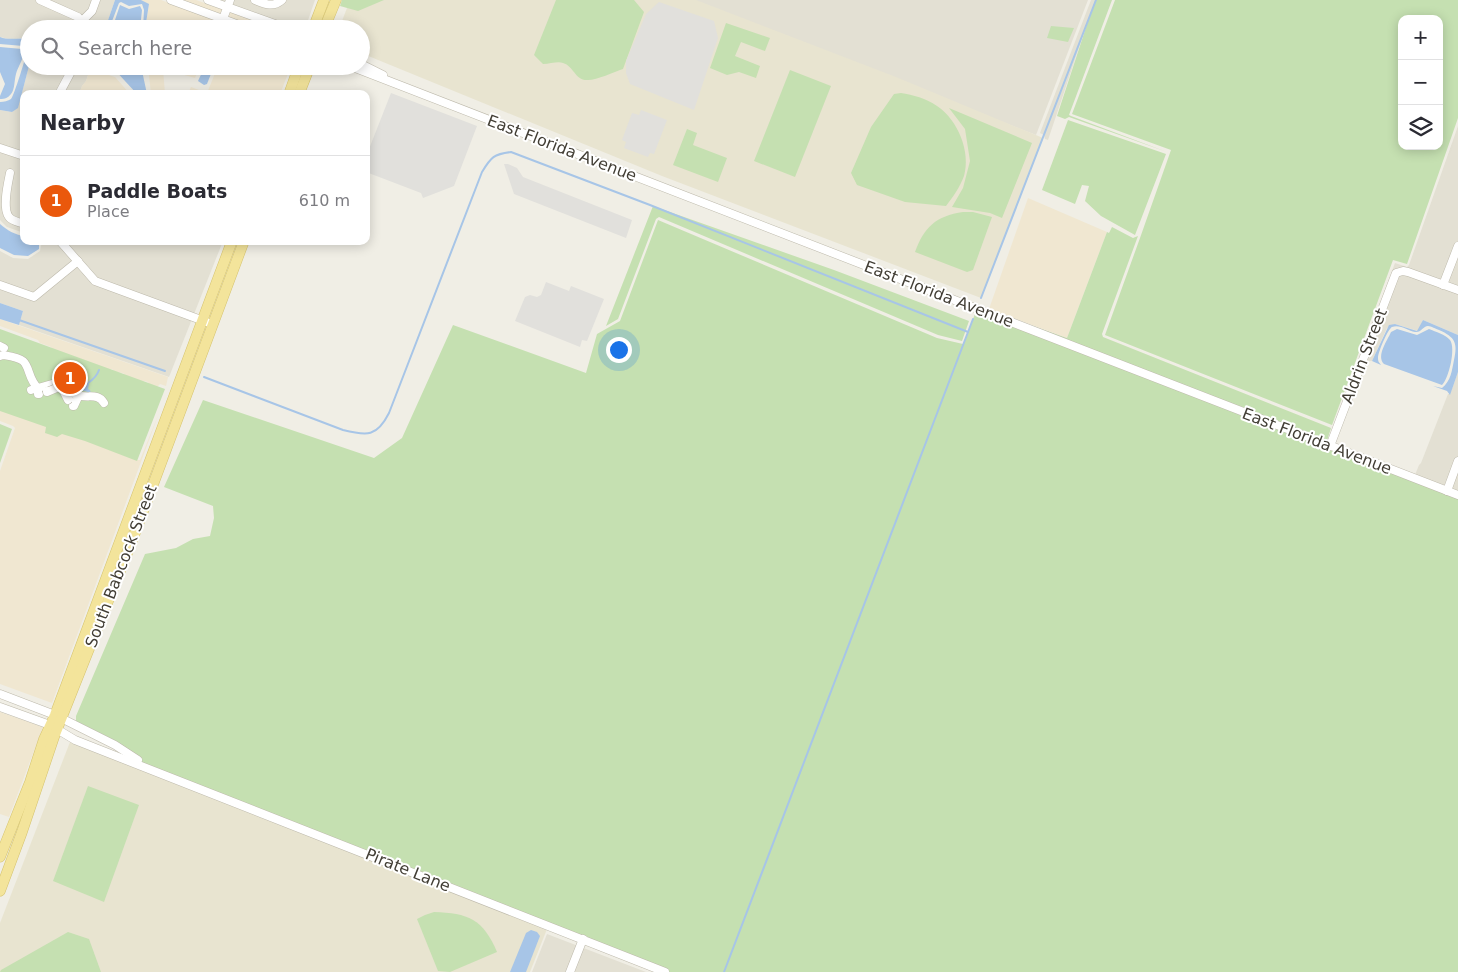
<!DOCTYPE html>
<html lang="en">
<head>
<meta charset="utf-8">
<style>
	body { margin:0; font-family:"DejaVu Sans",sans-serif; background:#f7f7f7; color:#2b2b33 }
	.controls { position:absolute; right:15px; top:15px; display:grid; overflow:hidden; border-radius:10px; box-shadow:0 2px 12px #0003 }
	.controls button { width:45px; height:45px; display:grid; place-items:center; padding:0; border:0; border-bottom:1px solid #e1e1e2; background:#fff; color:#2b2b33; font:25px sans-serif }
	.you { position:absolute; left:618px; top:349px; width:18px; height:18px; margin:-12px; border:4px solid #fff; border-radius:50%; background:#1a73e8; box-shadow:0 0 0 8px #1a73e833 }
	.badge { display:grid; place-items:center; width:32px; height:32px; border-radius:50%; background:#ea580c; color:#fff; font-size:16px; font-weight:700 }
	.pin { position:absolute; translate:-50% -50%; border:2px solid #fff; box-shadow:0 1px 5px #0006 }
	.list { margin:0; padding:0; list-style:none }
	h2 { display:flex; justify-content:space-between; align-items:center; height:65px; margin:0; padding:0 20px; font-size:21px }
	h2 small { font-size:16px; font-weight:400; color:#7c7c81 }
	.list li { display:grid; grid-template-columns:32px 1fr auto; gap:15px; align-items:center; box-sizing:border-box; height:90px; padding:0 20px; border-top:1px solid #e1e1e2 }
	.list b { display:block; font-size:19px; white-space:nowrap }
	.list p { margin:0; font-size:16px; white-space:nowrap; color:#7c7c81 }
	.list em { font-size:16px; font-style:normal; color:#7c7c81 }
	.icon { flex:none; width:28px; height:28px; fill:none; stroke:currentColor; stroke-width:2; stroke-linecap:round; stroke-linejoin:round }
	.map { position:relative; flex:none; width:1458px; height:972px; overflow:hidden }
	.search { position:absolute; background:#fff; box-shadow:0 2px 12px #0003; left:20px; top:20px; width:350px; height:55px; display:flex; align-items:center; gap:12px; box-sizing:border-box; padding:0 18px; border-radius:28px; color:#7c7c81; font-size:19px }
	.panel { position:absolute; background:#fff; box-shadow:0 2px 12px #0003; left:20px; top:90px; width:350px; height:155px; border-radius:10px }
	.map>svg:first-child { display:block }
	.residential { fill:#e3e0d3 }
	.commercial { fill:#f0e7d1 }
	.education { fill:#e8e4d0 }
	.green { fill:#c5e0b1; fill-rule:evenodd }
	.parking { fill:#e1e0dc }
	.water { fill:#a7c5e7 }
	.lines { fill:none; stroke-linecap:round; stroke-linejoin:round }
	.stream { stroke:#a7c5e7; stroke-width:2 }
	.minor-casing { stroke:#bdb9ab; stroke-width:9 }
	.major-casing { stroke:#d5c36e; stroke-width:11 }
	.minor { stroke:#fff; stroke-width:8 }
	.major { stroke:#f3e49b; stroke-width:10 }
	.minor-bridge-casing { stroke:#bdb9ab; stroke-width:9; stroke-linecap:butt }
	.minor-bridge { stroke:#fff; stroke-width:8 }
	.labels { text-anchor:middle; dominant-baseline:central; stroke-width:4; stroke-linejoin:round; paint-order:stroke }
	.street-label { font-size:16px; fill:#423e35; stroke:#fff }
</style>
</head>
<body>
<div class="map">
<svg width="1458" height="972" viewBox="0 0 1458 972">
	<rect width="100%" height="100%" fill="#f0eee5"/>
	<!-- residential -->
	<g class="residential">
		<polygon points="0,0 115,0 105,29 29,29 29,39 21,38 13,40 0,37"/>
		<polygon points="219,0 315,0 305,29 300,29"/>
		<polygon points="690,0 1088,0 1036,135"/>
		<polygon points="1091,0 1095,0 1048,140 1045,139 1044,135 1040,133"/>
		<polygon points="29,66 91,66 86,81 82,86 79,94 24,94 24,233 7,227 0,220 0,110 12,112 20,100"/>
		<polygon points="1458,126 1458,335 1423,320 1418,331 1395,324 1387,328 1372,361 1359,360 1395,263 1407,267 1409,265"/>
		<polygon points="42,241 223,241 169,377 19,325 23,311 0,303 0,251 13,258 28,259 40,251"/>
		<polygon points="1458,372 1458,491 1415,475 1419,465 1421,463 1448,394 1450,394"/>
		<polygon points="547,934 646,972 532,972"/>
	</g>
	<!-- commercial -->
	<g class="commercial">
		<polygon points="141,0 161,0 239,29 145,29 149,5"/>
		<polygon points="181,0 196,0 279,29 260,29"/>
		<polygon points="148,66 200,66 195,78 163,69 165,94 151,94"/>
		<polygon points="218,66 291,66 280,94 188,94 191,87 207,93"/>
		<polygon points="90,69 115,77 130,94 79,94 82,86 86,81"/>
		<polygon points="1028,198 1107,232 1067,338 989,309"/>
		<polygon points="0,319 168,377 166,386 160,384 157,387 149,385 148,382 144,381 140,384 126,376 123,373 115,372 112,369 107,370 52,349 51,347 40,343 38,340 0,326"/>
		<polygon points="0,338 125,456 138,460 140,460 159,413 52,703 0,684 0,471 15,428 13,426 0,421"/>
		<polygon points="0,712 43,727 9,817 0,814"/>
	</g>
	<!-- education -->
	<g class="education">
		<polygon points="350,0 696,0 896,77 1043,138 981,298 662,176 361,53 361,29 339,29"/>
		<polygon points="70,742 547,929 530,972 0,972 0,923"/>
	</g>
	<!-- green -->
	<g class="green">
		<polygon points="342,0 384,0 358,11 340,6"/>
		<path d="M556 0H634L644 12 623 69C614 72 597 80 588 80 575 81 574 66 563 63 558 61 550 64 543 64L534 55Z"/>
		<polygon points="1095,0 1112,0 1069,115 1071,116 1167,152 1069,117 1065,119 1057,116"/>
		<path d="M1115 0H1458V118L1407 264 1393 260 1332 425 1105 335 1140 238 1171 150 1072 114ZM1402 19H1439V146H1402Z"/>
		<polygon points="726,23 770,38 765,51 741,42 735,56 760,66 756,78 739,72 727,75 710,68"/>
		<polygon points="1051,26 1074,28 1068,42 1047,38"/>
		<polygon points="790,70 831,86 795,177 754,161"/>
		<path d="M901 93C913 95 926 98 937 106 958 120 971 152 964 176 960 187 953 197 946 206L905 202 857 185 851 173 871 127 894 94Z"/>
		<polygon points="949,108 1032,143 1002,218 990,213 952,207 963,188 970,161 965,129"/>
		<polygon points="1068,120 1166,154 1135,235 1101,216 1085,201 1089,186 1082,185 1075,204 1042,190"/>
		<polygon points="687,129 697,133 693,145 727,158 718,182 673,165"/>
		<polygon points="653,206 834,270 969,321 962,341 938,335 659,217 656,219 618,319 606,326"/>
		<path d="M963 212H973L992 217 973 270 967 272 915 252C924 227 936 216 963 212Z"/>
		<polygon points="658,220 937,338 963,344 977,309 1458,495 1458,972 666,972 150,768 76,725 76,716 145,554 176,548 193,539 210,536 214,518 213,506 164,487 203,400 374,458 402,438 453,325 586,373 597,334 620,321"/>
		<polygon points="1112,227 1133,238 1138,236 1102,334 1103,337 1331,428 1327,441 988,310 1067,338 1107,232 1109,233"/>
		<polygon points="0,329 165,389 137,461 85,441 62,434 57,437 45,433 46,427 0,411"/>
		<polygon points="0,424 12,429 0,463"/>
		<polygon points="88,786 139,805 104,902 53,881"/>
		<path d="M434 912C468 913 483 919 497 952L450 972 438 971 417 919 425 915Z"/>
		<polygon points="68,932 89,939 101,972 0,972 1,970"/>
	</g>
	<!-- parking -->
	<g class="parking">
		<polygon points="659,2 714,21 718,38 694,110 630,84 626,73 626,61 646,14"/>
		<polygon points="391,93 477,126 454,186 423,198 421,193 366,172 366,151 369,149"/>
		<polygon points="641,110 667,120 654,154 650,153 648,157 624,148 626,142 622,140 632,113 639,115"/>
		<polygon points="504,164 508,164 517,168 523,177 632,220 626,238 514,194"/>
		<polygon points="546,282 569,291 571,286 604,299 587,341 582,340 580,347 515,321 525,297 530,295 537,297 541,295"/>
	</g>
	<!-- water -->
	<g class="water">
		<polygon points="115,0 141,0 149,4 145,29 143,29 144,10 142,4 129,6 121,2 119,3 109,29 105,29"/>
		<polygon points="120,5 129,9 140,6 142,10 140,29 112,29"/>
		<path d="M0 37C10 41 19 37 29 39V66L18 108 12 112 0 110V102C4 102 8 101 11 99 14 96 27 54 27 50L23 46 0 44Z"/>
		<path d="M0 47 22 49 24 50C24 59 18 66 16 74 14 81 15 89 11 94 8 98 5 99 0 99V96L5 84 0 72Z"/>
		<polygon points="98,66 141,66 147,94 137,94 113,68"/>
		<polygon points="205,66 214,66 207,84 204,85 198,81"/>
		<path d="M0 224C7 230 15 235 24 236V241H39V249L28 256 14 255 0 248Z"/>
		<polygon points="0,303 23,311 19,325 0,319"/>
		<path d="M1423 320 1458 335V372L1450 395 1447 391 1433 386 1442 388C1451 381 1452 370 1454 360 1458 343 1455 337 1439 330 1436 329 1431 326 1428 326 1423 326 1421 333 1415 332 1408 331 1400 324 1392 327 1388 329 1378 352 1378 358 1378 362 1379 362 1381 365L1372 361 1389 325 1395 324 1417 331Z"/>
		<path d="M1397 329 1417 335 1429 329C1436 332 1445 334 1450 340 1456 348 1449 378 1442 385L1384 364C1376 356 1387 341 1391 332Z"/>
		<polygon points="67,367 74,370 78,375 82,372 82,375 83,372 88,375 84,380 89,384 88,389 90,390 91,393 75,388 69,379 62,376 63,370"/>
		<polygon points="531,930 537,932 540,936 526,972 510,972 526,933"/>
	</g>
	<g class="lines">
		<!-- stream -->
		<g class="stream">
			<polyline points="981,298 1096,0"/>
			<polyline points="19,320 165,371"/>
			<path d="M204 377 343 430C367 436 377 437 389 413L482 172C491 157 494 154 511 152L650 205 968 332"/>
			<path d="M88 383C94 379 97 376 99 370"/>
			<polyline points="724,972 973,319"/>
		</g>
		<defs>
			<g id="minor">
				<polyline points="40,0 78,17 82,21 83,29"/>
				<polyline points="171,0 250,29"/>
				<polyline points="208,0 289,29"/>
				<path d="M255 0C265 4 273 8 282 0"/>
				<polyline points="223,19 230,0"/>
				<polyline points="82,21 92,11 96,0"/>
				<polyline points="361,64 383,75"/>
				<polyline points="350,66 1458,495"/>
				<polyline points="59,94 74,66"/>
				<polyline points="0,148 24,156"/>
				<path d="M10 173C8 183 2 208 9 217 12 221 19 222 24 224"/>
				<polyline points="60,241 95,281 212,324"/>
				<polyline points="0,285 34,297 78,261"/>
				<polyline points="1443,285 1458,246"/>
				<polyline points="0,346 4,348"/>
				<path d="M0 356 3 355C9 356 18 357 23 361 30 367 28 379 38 388L59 382 65 383C69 388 71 393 77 395 87 399 98 392 104 403"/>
				<polyline points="31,390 38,388 38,394 39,394"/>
				<polyline points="73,406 74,406 79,395"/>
				<polyline points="1330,446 1396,273 1403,271 1408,272 1458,290"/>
				<polyline points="1447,491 1458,461"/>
				<polyline points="0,694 55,715 115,745 138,760"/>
				<polyline points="0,707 50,725 75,740 665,972"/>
				<polyline points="570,972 583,939"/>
			</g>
			<g id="major">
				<polyline points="313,29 324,0"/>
				<polyline points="324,29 336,0"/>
				<polyline points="289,94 299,66"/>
				<polyline points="299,94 310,66"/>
				<polyline points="0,857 30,782 44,739 55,715 232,241"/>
				<polyline points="0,891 22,832 54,737 132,541 244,241"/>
			</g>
		</defs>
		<!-- minor casing -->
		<use href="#minor" class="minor-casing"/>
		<!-- major casing -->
		<use href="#major" class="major-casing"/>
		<!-- minor -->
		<use href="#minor" class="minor"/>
		<!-- major -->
		<use href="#major" class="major"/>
		<defs>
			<polyline id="minor-bridge" points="47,391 47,392 61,386 68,400 69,399"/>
		</defs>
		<!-- minor-bridge casing -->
		<use href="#minor-bridge" class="minor-bridge-casing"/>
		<!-- minor-bridge -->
		<use href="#minor-bridge" class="minor-bridge"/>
	</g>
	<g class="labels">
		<!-- street labels -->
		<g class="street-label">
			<text transform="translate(562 148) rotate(21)">East Florida Avenue</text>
			<text transform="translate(939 294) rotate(21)">East Florida Avenue</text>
			<text transform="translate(1364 356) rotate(-69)">Aldrin Street</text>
			<text transform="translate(1317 441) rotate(21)">East Florida Avenue</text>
			<text transform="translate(121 566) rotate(-69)">South Babcock Street</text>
			<text transform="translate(408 870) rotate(22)">Pirate Lane</text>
		</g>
	</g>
</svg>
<div class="controls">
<button>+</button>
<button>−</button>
<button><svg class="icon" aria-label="layers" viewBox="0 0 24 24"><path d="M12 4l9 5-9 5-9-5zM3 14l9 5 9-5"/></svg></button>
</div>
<div class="you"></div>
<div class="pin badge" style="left:70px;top:378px">1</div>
<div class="search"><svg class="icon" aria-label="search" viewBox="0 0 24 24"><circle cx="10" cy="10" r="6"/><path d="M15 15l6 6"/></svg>Search here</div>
<section class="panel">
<h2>Nearby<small></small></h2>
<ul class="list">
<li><span class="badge">1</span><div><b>Paddle Boats</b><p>Place</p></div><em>610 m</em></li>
</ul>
</section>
</div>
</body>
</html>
